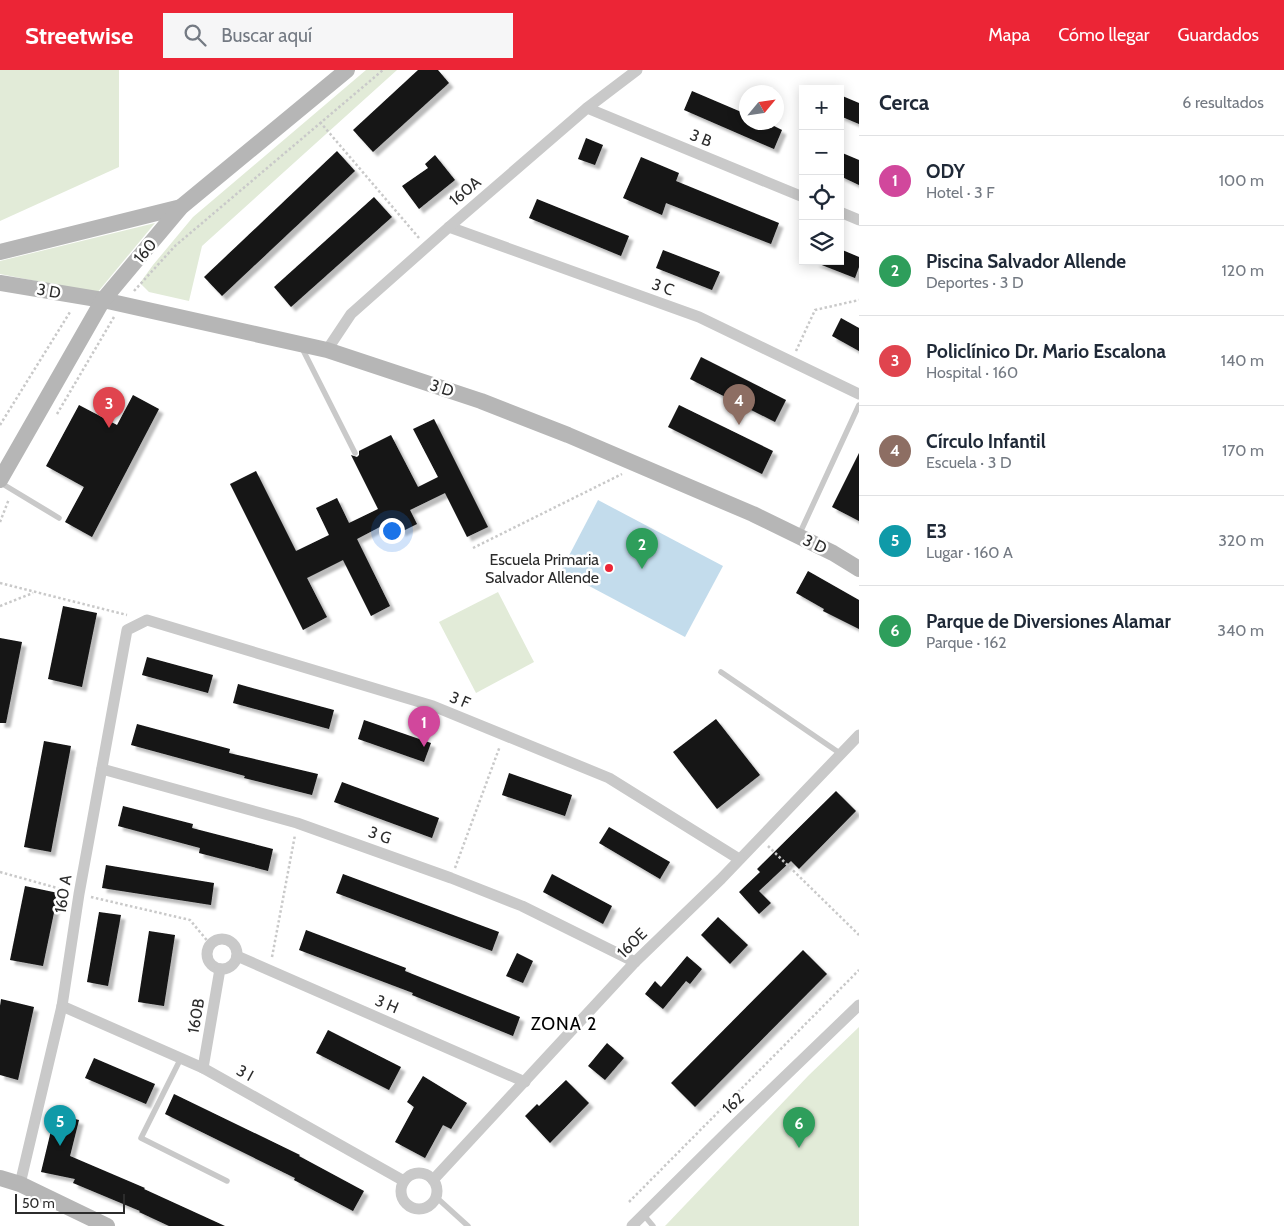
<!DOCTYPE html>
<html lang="es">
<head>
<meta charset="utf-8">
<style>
	body { margin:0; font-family:Cabin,sans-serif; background:#f6f6f7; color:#1f2937 }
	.controls { position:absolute; right:15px; top:15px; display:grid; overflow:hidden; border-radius:0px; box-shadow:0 2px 12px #0003 }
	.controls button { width:45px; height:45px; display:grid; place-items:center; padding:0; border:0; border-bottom:1px solid #e0e1e3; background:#fff; color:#1f2937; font:25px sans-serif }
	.compass { position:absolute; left:739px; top:15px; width:45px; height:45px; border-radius:50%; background:#fff; box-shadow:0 2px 12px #0003; rotate:61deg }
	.scale { position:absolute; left:15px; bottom:12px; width:110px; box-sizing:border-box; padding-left:5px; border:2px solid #2c2c2c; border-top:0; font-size:14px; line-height:18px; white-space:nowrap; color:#2c2c2c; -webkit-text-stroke:4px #fff; paint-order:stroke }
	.you { position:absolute; left:391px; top:460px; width:18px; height:18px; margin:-12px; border:4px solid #fff; border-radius:50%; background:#1a73e8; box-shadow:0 0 0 8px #1a73e833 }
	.badge { display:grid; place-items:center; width:32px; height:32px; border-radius:50%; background:#ec2536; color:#fff; font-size:16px; font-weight:700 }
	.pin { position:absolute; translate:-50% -41px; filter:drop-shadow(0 1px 2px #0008) }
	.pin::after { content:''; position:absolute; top:26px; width:18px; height:15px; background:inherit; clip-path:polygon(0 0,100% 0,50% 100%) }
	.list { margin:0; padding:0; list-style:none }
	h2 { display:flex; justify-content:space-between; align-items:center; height:65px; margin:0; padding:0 20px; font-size:21px }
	h2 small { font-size:16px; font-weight:400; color:#747a83 }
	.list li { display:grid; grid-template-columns:32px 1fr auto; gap:15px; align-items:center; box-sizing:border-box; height:90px; padding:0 20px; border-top:1px solid #e0e1e3 }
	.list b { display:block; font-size:19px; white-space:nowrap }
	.list p { margin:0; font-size:16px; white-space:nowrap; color:#747a83 }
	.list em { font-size:16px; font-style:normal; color:#747a83 }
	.icon { flex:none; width:28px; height:28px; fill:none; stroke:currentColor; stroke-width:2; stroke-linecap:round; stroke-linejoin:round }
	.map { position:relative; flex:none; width:859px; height:1156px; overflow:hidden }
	header { display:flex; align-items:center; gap:30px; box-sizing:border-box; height:70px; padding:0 25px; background:#ec2536; color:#fff }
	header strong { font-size:24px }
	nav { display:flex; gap:28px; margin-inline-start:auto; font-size:18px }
	.search { width:350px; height:45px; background:#f6f6f7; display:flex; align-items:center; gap:12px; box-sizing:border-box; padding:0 18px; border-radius:0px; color:#747a83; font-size:19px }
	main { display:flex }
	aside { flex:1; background:#fff }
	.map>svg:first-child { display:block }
	.green { fill:#e2ebd8 }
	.water { fill:#c3dcec }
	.building { fill:#131313; filter:url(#shadow) }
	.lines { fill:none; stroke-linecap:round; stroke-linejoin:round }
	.path { stroke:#c9c9c9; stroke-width:2.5; stroke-dasharray:2.5 2.5; stroke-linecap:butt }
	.lane { stroke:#c9c9c9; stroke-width:5.5 }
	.street { stroke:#c9c9c9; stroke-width:11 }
	.secondary { stroke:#b6b6b6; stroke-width:16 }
	.poi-dot { fill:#ec2536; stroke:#fff; stroke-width:2 }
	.labels { text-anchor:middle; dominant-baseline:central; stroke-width:5; stroke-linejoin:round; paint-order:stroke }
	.street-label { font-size:16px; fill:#2c2c2c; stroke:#fff }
	.poi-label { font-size:16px; fill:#2c2c2c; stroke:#fff; text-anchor:end }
	.neighbourhood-label { font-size:18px; letter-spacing:1px; fill:#000; stroke:#fff }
</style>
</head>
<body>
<header>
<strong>Streetwise</strong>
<div class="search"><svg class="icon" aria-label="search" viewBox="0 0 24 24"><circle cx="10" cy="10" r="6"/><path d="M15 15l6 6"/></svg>Buscar aquí</div>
<nav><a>Mapa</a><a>Cómo llegar</a><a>Guardados</a></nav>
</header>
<main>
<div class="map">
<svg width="859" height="1156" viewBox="0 0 859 1156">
	<defs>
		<filter id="shadow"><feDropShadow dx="4.5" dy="4.5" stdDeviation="1" flood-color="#0004"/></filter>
	</defs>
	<rect width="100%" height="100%" fill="#fff"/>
	<!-- green -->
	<g class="green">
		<polygon points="0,0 119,0 119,97 0,151"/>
		<polygon points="366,0 397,0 202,176 189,231 149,222 140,213 153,195 193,147"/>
		<polygon points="155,153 97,223 0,204 0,191"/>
		<polygon points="498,522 534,592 476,623 439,552"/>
		<polygon points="859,957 859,1156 665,1156 809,1005"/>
	</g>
	<!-- water -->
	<polygon class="water" points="598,430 723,496 685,567 561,501"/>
	<!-- building -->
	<g class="building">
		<polygon points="418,0 438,0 449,13 373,82 353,60"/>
		<polygon points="692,21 746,44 746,52 766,52 782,60 774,79 684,40"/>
		<polygon points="840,25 859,33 859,54 840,46"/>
		<polygon points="586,68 603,75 595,95 578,89"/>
		<polygon points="337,81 355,101 222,226 204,207"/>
		<polygon points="840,82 859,90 859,115 840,106"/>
		<polygon points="435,85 455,110 419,139 402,116 428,98 425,94"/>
		<polygon points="641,87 679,103 676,111 779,153 771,174 666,133 662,145 623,128"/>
		<polygon points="374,127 392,147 291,237 274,217"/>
		<polygon points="537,129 629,166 621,186 529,148"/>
		<polygon points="840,179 859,187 859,197 855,208 814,192 840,191"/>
		<polygon points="663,180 720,202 712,220 656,198"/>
		<polygon points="841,248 859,258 859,281 832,266"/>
		<polygon points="701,287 786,330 775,352 690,309"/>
		<polygon points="133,325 159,339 92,467 65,452 84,417 46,396 79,335 117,355"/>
		<polygon points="679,335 773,381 762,404 668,357"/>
		<polygon points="434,349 488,457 467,467 445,423 410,440 417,454 401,462 395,449 357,469 390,536 371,546 343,490 307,508 327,547 303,560 230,414 256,401 296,481 329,465 316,438 337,428 349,453 378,439 351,385 357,387 359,385 359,381 391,365 418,417 438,407 413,359"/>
		<polygon points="859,383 859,451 832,437"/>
		<polygon points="808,501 859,530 859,559 823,541 824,539 796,523"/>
		<polygon points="63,536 97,543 82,617 48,609"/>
		<polygon points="0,568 22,572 6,653 0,653"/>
		<polygon points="147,587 213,605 208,623 142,605"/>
		<polygon points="238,614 334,640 329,659 233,633"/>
		<polygon points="716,649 760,705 717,739 673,682"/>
		<polygon points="364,650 431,673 424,692 358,669"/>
		<polygon points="137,654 230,679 229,683 318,704 312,725 244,708 245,706 131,675"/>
		<polygon points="44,671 71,676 51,782 24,777"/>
		<polygon points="509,703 572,725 565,746 502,725"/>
		<polygon points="342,712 439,748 432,768 334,732"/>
		<polygon points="836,721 856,741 799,799 791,791 759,821 771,833 759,844 739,822 760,802 757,799"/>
		<polygon points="123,736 193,754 192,758 273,779 268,801 199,783 200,778 118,756"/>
		<polygon points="609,757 670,792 660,809 599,773"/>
		<polygon points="106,795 214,813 211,835 102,818"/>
		<polygon points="343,804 499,862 492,881 336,823"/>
		<polygon points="552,804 612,836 603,854 543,822"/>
		<polygon points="25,816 58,823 43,896 10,890"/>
		<polygon points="99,842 121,845 108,916 87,912"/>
		<polygon points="718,847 748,875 730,894 701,865"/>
		<polygon points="306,860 406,898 405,901 520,947 513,966 412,925 413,923 299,880"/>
		<polygon points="149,861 175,865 164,936 138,932"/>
		<polygon points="803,880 827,904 695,1037 671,1013"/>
		<polygon points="517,883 533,891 523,913 506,906"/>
		<polygon points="687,886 702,899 690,914 686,911 663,939 645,924 655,911 661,917"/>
		<polygon points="1,929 34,937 18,1010 0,1005 0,936"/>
		<polygon points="328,960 401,997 389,1020 316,983"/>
		<polygon points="607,973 624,988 605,1010 588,996"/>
		<polygon points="94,988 155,1014 146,1034 85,1008"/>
		<polygon points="423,1006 467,1033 451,1059 443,1055 425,1088 395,1072 414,1037 407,1032"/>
		<polygon points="566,1010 589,1033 550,1073 525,1046 537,1034 539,1036"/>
		<polygon points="174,1024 300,1085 299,1086 364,1121 353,1141 294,1110 295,1108 165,1044"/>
		<polygon points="55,1044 79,1050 70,1086 145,1118 144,1119 225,1156 169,1156 139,1142 140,1141 73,1113 75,1109 41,1102"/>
	</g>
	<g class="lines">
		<!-- path -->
		<g class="path">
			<polyline points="320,52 419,168"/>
			<polyline points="134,221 175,176 383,0"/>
			<polyline points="796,281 815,240 859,230"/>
			<polyline points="57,344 114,247"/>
			<polyline points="0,355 70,242"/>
			<polyline points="0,452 9,429"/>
			<polyline points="473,478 622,404"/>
			<polyline points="0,513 127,545"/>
			<polyline points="0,536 33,523"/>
			<polyline points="768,776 859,865"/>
			<polyline points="455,798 500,676"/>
			<polyline points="0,802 68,821"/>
			<polyline points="91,827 190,850 210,874"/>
			<polyline points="272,887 295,765"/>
			<polyline points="629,1132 859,900"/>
		</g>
		<!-- lane -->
		<g class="lane">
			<polyline points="302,278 355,383"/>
			<polyline points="1,413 59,448"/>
			<polyline points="799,465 859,335"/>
			<polyline points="721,602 841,684"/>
			<polyline points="181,988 141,1068 227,1111"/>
			<polyline points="436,1127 468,1156"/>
			<polyline points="643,1144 653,1156"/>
		</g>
		<!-- street -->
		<g class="street">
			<polyline points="587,38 803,127"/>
			<polyline points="840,142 859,150"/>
			<polyline points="449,157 699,247 859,324"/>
			<polyline points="327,280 351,244 449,157 587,38 637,0"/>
			<polyline points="102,699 297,753 451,808 522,836 635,892"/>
			<circle cx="222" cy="884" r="15"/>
			<polyline points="237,886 525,1012"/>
			<polyline points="62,936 203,998 404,1111"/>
			<polyline points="203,998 220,899"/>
			<circle cx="419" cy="1121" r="18"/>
			<polyline points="433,1110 635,892 721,809 859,665"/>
			<polyline points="20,1114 62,936 79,824 127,560 147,550 433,636 609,708 739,789"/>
			<polyline points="632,1156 729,1060 859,935"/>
		</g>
		<!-- secondary -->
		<g class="secondary">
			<polyline points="0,182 181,137"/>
			<polyline points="0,213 103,230 327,280 481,331 568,365 753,444 833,483 859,499"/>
			<polyline points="0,410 103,230 181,137 347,0"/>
			<polyline points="0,1108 20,1114 107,1156"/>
		</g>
	</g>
	<!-- markers -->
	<circle class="poi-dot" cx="609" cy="498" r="5"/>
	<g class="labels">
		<!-- street labels -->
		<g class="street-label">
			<text transform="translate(701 68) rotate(22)">3 B</text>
			<text transform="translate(465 121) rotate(-40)">160A</text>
			<text transform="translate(145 181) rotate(-50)">160</text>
			<text transform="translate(663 217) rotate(20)">3 C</text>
			<text transform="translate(49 221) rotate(10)">3 D</text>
			<text transform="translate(442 318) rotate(18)">3 D</text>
			<text transform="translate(815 474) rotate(26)">3 D</text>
			<text transform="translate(460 630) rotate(22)">3 F</text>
			<text transform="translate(380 765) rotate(20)">3 G</text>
			<text transform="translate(63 824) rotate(-81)">160 A</text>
			<text transform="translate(632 873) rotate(-45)">160E</text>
			<text transform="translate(387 934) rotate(23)">3 H</text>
			<text transform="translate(196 946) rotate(-80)">160B</text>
			<text transform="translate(245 1003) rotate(29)">3 I</text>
			<text transform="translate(733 1033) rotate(-44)">162</text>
		</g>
		<!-- poi labels -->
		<g class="poi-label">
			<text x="599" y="489">Escuela Primaria<tspan x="599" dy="18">Salvador Allende</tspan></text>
		</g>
		<!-- neighbourhood labels -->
		<g class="neighbourhood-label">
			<text x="564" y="954">ZONA 2</text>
		</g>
	</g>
</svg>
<div class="controls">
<button>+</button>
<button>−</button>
<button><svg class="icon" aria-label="locate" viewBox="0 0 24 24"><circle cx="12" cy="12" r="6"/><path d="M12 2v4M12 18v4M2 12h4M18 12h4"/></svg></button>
<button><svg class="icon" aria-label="layers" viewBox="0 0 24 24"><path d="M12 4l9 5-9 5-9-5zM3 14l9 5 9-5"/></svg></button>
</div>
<svg class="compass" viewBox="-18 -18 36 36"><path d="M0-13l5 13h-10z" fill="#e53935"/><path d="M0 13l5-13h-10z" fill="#747a83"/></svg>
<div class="scale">50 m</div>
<div class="you"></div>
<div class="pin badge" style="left:424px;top:677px;background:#d1479c">1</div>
<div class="pin badge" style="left:642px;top:499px;background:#2e9e5b">2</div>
<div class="pin badge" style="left:109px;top:358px;background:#e0444e">3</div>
<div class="pin badge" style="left:739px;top:355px;background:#8d6e63">4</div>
<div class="pin badge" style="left:60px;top:1076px;background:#0f9aa8">5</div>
<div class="pin badge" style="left:799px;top:1078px;background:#2e9e5b">6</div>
</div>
<aside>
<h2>Cerca<small>6 resultados</small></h2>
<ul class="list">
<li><span class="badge" style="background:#d1479c">1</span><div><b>ODY</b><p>Hotel · 3 F</p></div><em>100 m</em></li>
<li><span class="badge" style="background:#2e9e5b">2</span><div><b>Piscina Salvador Allende</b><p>Deportes · 3 D</p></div><em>120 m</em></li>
<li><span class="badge" style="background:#e0444e">3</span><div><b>Policlínico Dr. Mario Escalona</b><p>Hospital · 160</p></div><em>140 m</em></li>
<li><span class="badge" style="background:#8d6e63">4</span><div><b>Círculo Infantil</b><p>Escuela · 3 D</p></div><em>170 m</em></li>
<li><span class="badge" style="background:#0f9aa8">5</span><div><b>E3</b><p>Lugar · 160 A</p></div><em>320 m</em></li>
<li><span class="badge" style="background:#2e9e5b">6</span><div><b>Parque de Diversiones Alamar</b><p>Parque · 162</p></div><em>340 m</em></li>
</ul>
</aside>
</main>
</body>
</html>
